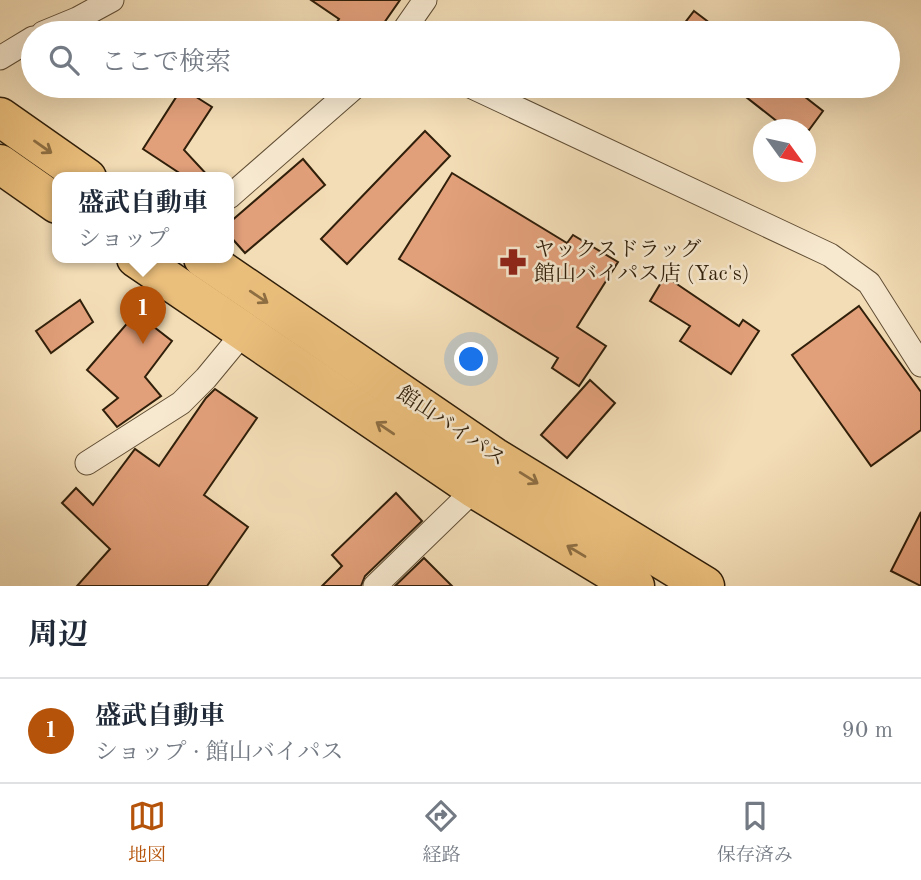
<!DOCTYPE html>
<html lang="ja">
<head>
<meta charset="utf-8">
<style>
	body { margin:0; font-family:"Old Standard TT","Noto Serif JP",serif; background:#f2f2f3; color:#1f2937 }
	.compass { position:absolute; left:753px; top:119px; width:63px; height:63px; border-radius:50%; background:#fff; box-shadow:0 7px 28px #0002; rotate:123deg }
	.you { position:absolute; left:472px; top:360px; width:24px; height:24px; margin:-18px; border:5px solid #fff; border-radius:50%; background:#1a73e8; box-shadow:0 0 0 10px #1a73e833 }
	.badge { display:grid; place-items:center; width:46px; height:46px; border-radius:50%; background:#b45309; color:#fff; font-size:23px; font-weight:700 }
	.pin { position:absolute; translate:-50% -58px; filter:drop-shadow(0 2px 4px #0008) }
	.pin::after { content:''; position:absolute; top:37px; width:24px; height:21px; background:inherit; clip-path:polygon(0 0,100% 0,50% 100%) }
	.popup { position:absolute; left:52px; top:172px; width:182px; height:91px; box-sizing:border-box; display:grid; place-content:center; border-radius:14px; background:#fff; filter:drop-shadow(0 2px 5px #0005); font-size:23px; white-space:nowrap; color:#747a83 }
	.popup b { font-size:26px; color:#1f2937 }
	.popup::after { content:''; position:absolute; left:50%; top:100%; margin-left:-14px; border:14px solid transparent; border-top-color:#fff }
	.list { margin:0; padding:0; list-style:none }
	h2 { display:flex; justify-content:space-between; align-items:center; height:91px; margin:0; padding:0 28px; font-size:30px }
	h2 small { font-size:23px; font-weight:400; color:#747a83 }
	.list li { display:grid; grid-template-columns:46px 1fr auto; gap:21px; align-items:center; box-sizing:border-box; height:105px; padding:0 28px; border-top:2px solid #e0e1e3 }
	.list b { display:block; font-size:26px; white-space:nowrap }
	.list p { margin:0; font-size:23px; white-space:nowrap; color:#747a83 }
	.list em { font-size:23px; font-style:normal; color:#747a83 }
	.icon { flex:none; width:38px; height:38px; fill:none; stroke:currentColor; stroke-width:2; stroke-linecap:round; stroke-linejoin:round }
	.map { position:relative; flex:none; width:921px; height:586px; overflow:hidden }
	.search { position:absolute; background:#fff; box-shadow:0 7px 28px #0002; left:21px; right:21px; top:21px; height:77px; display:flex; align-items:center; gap:18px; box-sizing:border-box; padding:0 24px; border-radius:38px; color:#747a83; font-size:26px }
	.sheet { height:196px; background:#fff }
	nav { display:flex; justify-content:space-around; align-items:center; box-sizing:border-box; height:98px; border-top:2px solid #e0e1e3; background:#fff; font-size:19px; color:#747a83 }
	nav a { display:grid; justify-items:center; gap:4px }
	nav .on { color:#b45309 }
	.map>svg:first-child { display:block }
	.building { fill:#e2a07a; stroke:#301f0a; stroke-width:2 }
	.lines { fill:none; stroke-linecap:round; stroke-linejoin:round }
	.minor-casing { stroke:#614e35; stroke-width:25 }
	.trunk-casing { stroke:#301f0a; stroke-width:41 }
	.minor { stroke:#f7e9d0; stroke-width:23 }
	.trunk { stroke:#eabe7b; stroke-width:38 }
	.oneway { stroke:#8d6e42 }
	.labels { text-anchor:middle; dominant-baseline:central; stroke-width:5; stroke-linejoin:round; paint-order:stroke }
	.poi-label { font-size:21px; fill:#301f0a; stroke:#f7e9d0; text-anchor:start }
	.street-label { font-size:21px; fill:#301f0a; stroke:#f7e9d0 }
</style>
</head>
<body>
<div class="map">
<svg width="921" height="586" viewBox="0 0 921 586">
	<rect width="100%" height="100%" fill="#f3ddb6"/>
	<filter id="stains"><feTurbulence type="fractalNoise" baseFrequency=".00286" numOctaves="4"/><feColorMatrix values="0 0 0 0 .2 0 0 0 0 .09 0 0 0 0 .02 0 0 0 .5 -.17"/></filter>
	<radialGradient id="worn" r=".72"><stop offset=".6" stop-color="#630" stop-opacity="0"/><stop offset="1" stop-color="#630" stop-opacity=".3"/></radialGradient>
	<!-- building -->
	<g class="building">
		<polygon points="311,0 400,0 377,33 329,33 339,19"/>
		<polygon points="694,11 723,33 677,33"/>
		<polygon points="732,86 791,86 823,111 809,130 788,130"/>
		<polygon points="182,88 212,107 184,150 210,178 187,178 143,149"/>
		<polygon points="425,131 450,156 347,264 321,239"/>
		<polygon points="303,159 325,185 245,253 229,235 229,223"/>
		<polygon points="452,173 567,243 573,235 618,262 577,327 606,346 579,386 552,368 558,358 399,259"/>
		<polygon points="665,276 739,326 743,320 759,331 731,374 680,341 690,326 650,301"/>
		<polygon points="80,300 93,322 51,353 36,331"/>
		<polygon points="859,306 921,392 921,430 871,466 792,355"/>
		<polygon points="136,313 172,341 145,377 161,396 117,427 103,410 118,398 87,370"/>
		<polygon points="590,380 615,403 567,458 541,435"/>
		<polygon points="215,389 257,418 204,495 248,527 207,586 77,586 110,549 62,503 76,488 93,505 135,449 159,466 206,398"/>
		<polygon points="396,493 422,521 365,576 361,586 322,586 342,566 332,555"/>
		<polygon points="921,512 921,586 891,571"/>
		<polygon points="424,558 452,586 395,586"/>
	</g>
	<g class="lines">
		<defs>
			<g id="minor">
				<polyline points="43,33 77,19 112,0"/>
				<polyline points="402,33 425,0"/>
				<polyline points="0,58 33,38"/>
				<polyline points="470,86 830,255 869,283 921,365"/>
				<polyline points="229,197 356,86"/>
				<polyline points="87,463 181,403 206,378 244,332"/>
				<polyline points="375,586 475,489"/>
			</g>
			<g id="trunk">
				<polyline points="0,117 87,178"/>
				<polyline points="0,164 57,204"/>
				<polyline points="136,258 475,489 635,586"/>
				<polyline points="203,258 494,457 705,586"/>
			</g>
		</defs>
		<!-- minor casing -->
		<use href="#minor" class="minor-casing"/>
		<!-- trunk casing -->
		<use href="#trunk" class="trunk-casing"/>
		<!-- minor -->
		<use href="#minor" class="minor"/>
		<!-- trunk -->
		<use href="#trunk" class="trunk"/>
	</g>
	<!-- one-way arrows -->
	<defs><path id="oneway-shaft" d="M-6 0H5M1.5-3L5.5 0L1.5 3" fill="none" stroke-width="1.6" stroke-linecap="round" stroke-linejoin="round" transform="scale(1.75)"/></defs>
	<g class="oneway">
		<use href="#oneway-shaft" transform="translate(43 147) rotate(35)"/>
		<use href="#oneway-shaft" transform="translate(259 297) rotate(34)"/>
		<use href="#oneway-shaft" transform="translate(385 428) rotate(-146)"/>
		<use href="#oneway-shaft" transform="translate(529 478) rotate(32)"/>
		<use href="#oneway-shaft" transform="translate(576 551) rotate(-149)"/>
	</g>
	<!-- icons -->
	<defs>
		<symbol id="pharmacy-bare" viewBox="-9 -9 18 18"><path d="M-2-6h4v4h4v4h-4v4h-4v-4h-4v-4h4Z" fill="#8f2418" stroke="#f7e9d0" stroke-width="2.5" paint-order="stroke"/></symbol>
	</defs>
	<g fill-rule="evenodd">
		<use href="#pharmacy-bare" x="494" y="243" width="38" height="38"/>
	</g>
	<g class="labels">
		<!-- poi labels -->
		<g class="poi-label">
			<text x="534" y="250">ヤックスドラッグ<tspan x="534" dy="24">館山バイパス店 (Yac's)</tspan></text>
		</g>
		<!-- street labels -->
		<g class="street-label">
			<text transform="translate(451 427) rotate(34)">館山バイパス</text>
		</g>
	</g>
	<rect width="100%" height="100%" filter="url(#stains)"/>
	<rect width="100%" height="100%" fill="url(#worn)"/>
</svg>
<svg class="compass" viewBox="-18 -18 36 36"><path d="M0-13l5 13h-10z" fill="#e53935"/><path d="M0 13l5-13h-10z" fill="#747a83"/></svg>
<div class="you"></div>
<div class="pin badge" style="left:143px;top:344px">1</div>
<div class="popup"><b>盛武自動車</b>ショップ</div>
<div class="search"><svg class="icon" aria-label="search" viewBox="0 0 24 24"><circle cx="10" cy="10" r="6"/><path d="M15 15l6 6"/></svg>ここで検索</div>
</div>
<section class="sheet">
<h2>周辺<small></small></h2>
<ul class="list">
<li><span class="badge">1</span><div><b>盛武自動車</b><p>ショップ · 館山バイパス</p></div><em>90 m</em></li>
</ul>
</section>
<nav>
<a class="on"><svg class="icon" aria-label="map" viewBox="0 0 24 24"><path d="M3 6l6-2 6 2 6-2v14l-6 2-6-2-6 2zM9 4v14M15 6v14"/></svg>地図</a>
<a><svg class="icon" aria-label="directions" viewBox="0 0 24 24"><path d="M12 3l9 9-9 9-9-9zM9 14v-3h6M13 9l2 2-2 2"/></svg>経路</a>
<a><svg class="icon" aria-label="saved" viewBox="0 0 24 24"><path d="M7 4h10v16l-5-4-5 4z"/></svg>保存済み</a>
</nav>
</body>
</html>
